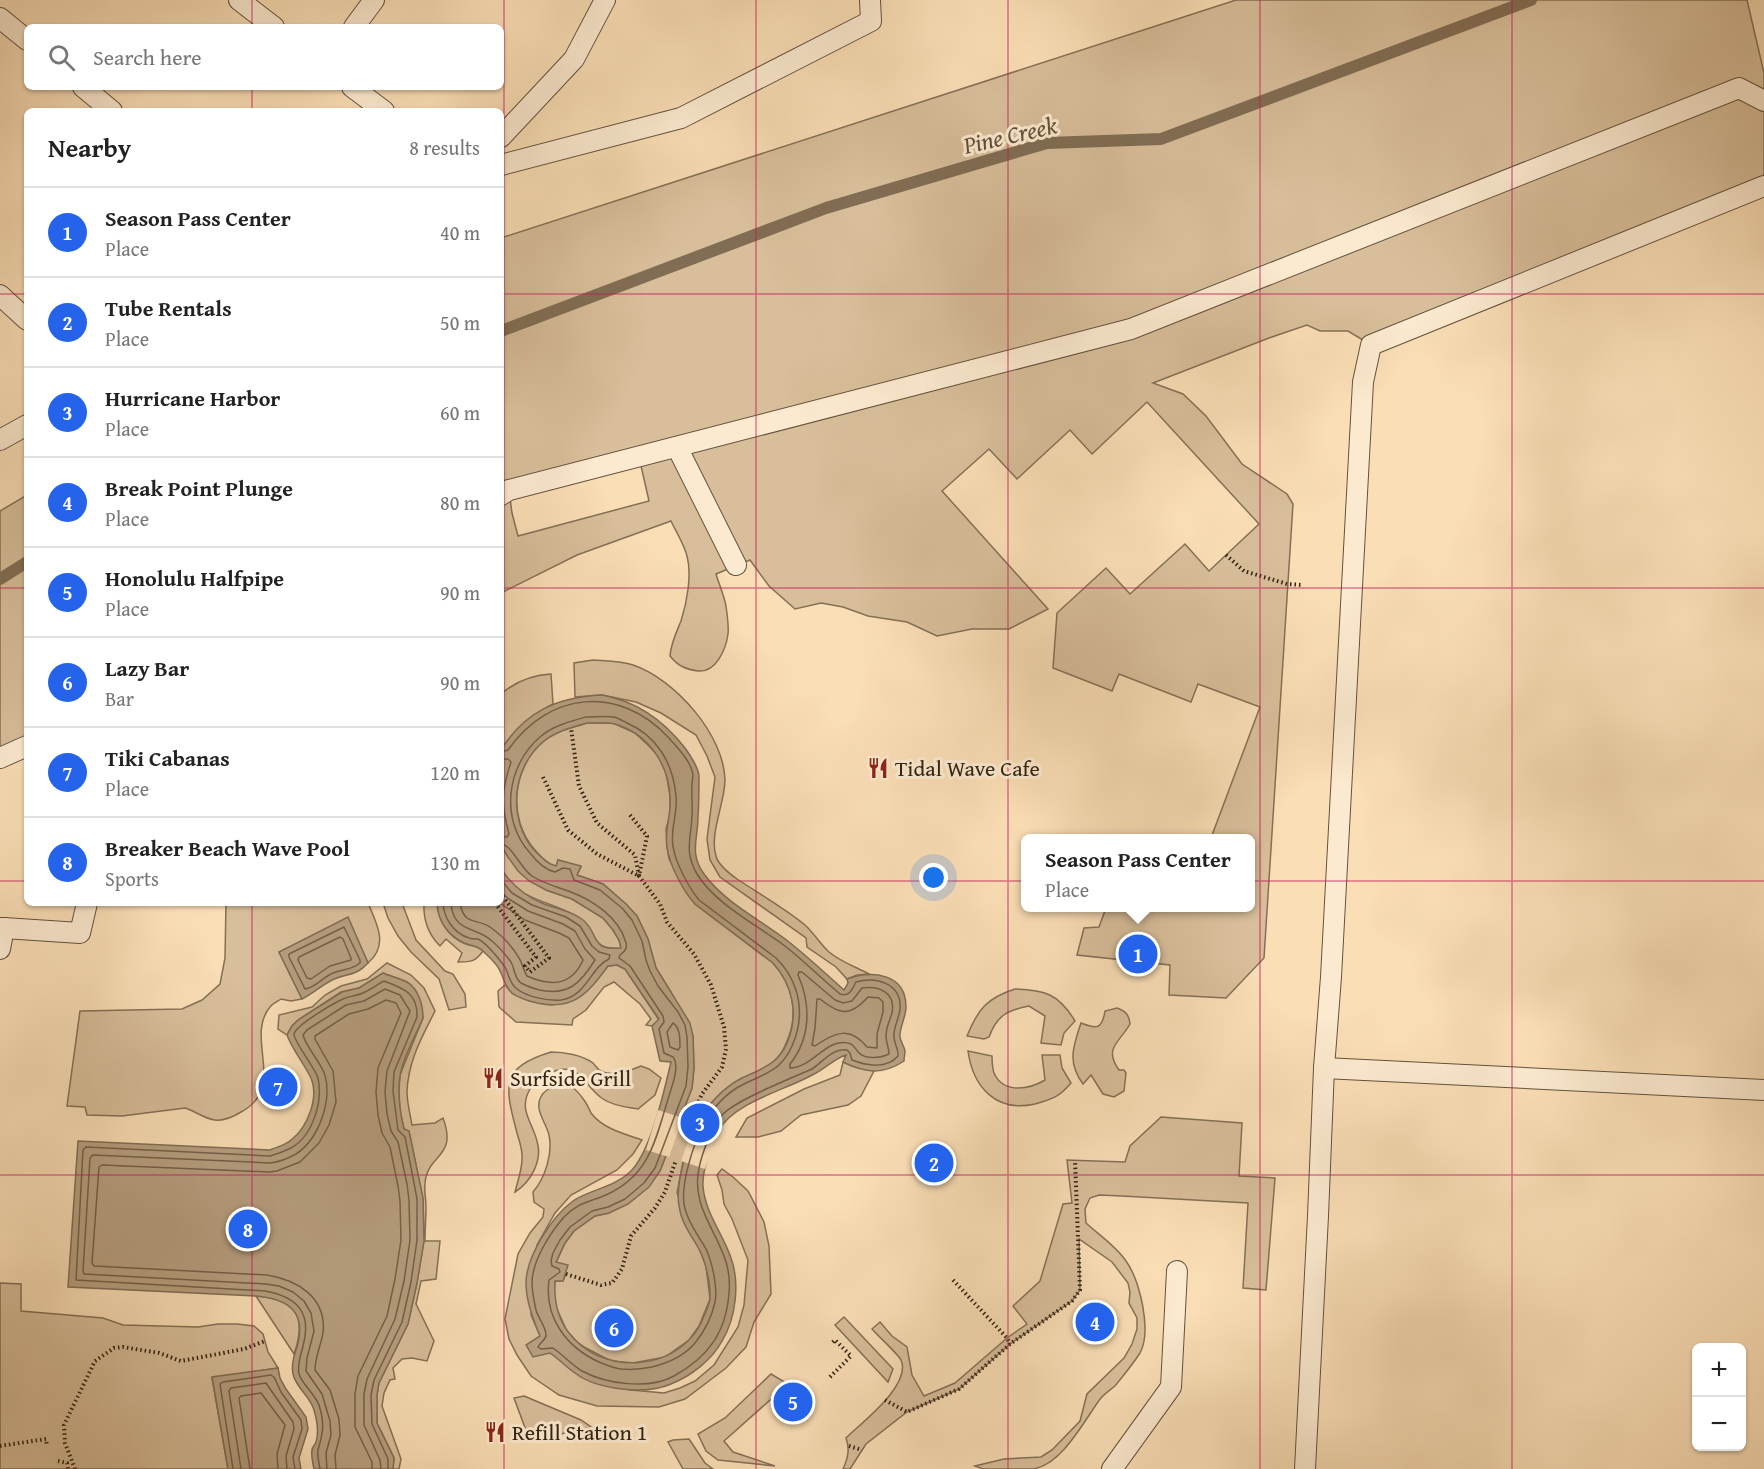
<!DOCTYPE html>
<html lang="en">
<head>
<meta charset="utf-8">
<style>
	body { margin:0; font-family:"Gentium Book Plus",serif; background:#f2f2f2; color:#222 }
	.controls { position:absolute; right:18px; bottom:18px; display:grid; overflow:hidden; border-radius:9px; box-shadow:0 2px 4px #0004 }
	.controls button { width:54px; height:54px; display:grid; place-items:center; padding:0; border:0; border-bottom:2px solid #e0e0e0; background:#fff; color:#222; font:30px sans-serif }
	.you { position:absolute; left:934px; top:878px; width:21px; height:21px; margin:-15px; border:4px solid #fff; border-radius:50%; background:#1a73e8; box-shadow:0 0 0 9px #1a73e833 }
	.badge { display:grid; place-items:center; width:39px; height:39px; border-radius:50%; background:#2563eb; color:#fff; font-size:20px; font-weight:700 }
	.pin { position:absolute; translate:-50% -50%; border:3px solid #fff; box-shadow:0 2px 6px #0006 }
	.popup { position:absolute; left:1021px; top:834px; width:234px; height:78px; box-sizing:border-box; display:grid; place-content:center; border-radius:9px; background:#fff; filter:drop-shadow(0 2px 4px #0005); font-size:20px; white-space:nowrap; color:#767676 }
	.popup b { font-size:22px; color:#222 }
	.popup::after { content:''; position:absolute; left:50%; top:100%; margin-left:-12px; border:12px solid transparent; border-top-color:#fff }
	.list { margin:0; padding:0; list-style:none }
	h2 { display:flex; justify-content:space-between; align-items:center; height:78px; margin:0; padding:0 24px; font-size:26px }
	h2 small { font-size:20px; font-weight:400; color:#767676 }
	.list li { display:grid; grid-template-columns:39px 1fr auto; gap:18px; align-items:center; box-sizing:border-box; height:90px; padding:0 24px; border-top:2px solid #e0e0e0 }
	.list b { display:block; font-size:22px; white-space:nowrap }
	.list p { margin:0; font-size:20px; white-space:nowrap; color:#767676 }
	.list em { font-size:20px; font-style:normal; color:#767676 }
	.icon { flex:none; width:33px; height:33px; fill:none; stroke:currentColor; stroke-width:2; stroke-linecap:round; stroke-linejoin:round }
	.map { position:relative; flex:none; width:1764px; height:1469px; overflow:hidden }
	.search { position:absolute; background:#fff; box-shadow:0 2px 4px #0004; left:24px; top:24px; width:480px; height:66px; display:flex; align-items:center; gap:15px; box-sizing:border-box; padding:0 21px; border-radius:9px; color:#767676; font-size:22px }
	.panel { position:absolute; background:#fff; box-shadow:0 2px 4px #0004; left:24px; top:108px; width:480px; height:798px; border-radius:9px }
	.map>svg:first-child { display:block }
	.green { fill:#d8be9a; stroke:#847056; stroke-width:1.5; fill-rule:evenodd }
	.water { fill:#b69e7f; stroke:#816d54; stroke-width:1.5; fill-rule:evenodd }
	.pier { fill:#fadeb6 }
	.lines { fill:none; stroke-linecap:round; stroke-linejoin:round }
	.shore { stroke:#746049; stroke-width:1.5 }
	.stream { stroke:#816d54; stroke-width:12 }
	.lane-casing { stroke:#63523c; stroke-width:22 }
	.path { stroke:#312313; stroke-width:4; stroke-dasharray:1.5 3; stroke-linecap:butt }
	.lane { stroke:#fcead0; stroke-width:20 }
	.grid { fill:none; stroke:#c2185b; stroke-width:1.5; stroke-opacity:0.55 }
	.labels { text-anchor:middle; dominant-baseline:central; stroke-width:6; stroke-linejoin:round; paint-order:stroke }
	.poi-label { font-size:22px; fill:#312313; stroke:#fcead0; text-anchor:start }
	.water-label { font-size:24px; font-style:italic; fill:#604e39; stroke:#fcead0 }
</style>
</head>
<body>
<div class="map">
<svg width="1764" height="1469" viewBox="0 0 1764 1469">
	<rect width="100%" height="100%" fill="#fadeb6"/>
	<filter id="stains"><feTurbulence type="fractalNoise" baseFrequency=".00333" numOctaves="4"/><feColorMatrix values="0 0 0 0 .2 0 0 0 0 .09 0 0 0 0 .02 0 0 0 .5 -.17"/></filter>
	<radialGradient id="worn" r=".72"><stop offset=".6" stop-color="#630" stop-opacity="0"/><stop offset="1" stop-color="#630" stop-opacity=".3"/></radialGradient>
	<!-- green -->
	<g class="green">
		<path d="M1236 0H1747L1764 73V186L1371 345 1348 331H1320L1307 325 1269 338 1153 383 1183 394 1206 416 1242 464 1287 494 1293 504 1264 958 1226 998 1169 995 1170 965 1077 955 1084 928 1099 927 1106 908H1250V838H1211L1260 707 1198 684 1191 702 1119 674 1112 691 1053 668 1057 613 1106 568 1130 594 1185 544 1209 571 1259 524 1147 402 1092 454 1070 430 1017 479 989 449 942 491 1048 609 1009 629H972L937 636 907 622 868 616 843 607 821 603 795 609 769 586 750 560 716 574C719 584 724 595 726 606 727 614 729 626 728 634 726 649 716 673 698 671 685 669 678 666 670 656 671 643 676 633 681 621 687 602 692 575 687 556 684 544 676 532 671 521L577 555 501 593V238ZM639 457 649 501 518 536 512 513 509 491Z"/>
		<polygon points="27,495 27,746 0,758 0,511"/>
		<path d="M593 660C606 661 621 661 633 665 675 679 724 735 725 780 725 802 709 835 716 856 718 865 730 874 737 879 758 893 786 909 805 925 814 933 820 944 829 952 841 962 856 967 869 974L857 975 847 979 836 967 807 947 806 938 720 877 710 860 707 839 715 777 707 756 696 735 661 713 636 702 602 695 575 697 574 663Z"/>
		<path d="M551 674 553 704C532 715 514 729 501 750V694C516 681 532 675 551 674Z"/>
		<path d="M587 723H613L635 733 649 746 659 757 666 772 670 796V815L666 829 667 846 669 859 677 873 695 904 773 963C793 985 799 1014 787 1041 784 1049 780 1056 774 1061 765 1069 753 1074 741 1079L683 1162 677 1193 706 1266 710 1299 699 1326 689 1340 665 1357 633 1363 611 1361 586 1348 577 1342 567 1331 556 1307 554 1295 555 1281H563L566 1274 556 1263 565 1243 574 1231 595 1216 609 1213 660 1171 692 1088 694 1068 693 1036 671 992 656 968 648 939 637 916 626 904 603 884 577 875 581 867 558 860 556 867C548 864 541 857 535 850 507 819 512 767 544 741 556 731 572 728 587 723Z"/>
		<path d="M501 845 508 857 546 890 572 899 603 918 613 930 619 940 621 948C588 951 600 931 579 918 555 902 524 902 506 877 506 876 501 869 501 869 499 862 501 852 501 845Z"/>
		<path d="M226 903H368C377 924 389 945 368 963L348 918 279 952 302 999 291 1001 281 999C278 1001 272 1004 270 1007 244 1038 288 1087 241 1112 233 1117 225 1121 215 1120 205 1119 195 1111 185 1108L122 1116 87 1115 85 1107 67 1106 80 1011 182 1009 202 1000 220 984 225 958Z"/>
		<polygon points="383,903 402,903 416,940 445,971 453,974 465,994 466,1007 449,1010 439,979 411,952 398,936 388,918"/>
		<path d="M424 903H437C438 921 449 938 466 944 475 947 476 945 483 951 475 962 471 962 458 962L462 953 446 939 440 946C428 934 423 921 424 903Z"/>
		<path d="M387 963 411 975 424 988 435 1011C422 1037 408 1061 407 1092 407 1102 410 1114 412 1125L435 1123 443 1118C458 1158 427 1154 425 1183 424 1191 426 1199 426 1207 426 1218 425 1229 425 1241H440L436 1279 421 1281 416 1304 434 1341 427 1361 412 1358 402 1359 393 1368 395 1379 390 1380 384 1393 382 1406 401 1459 399 1469H393L394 1458 377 1423V1395L379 1383 408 1324 417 1283 424 1241 423 1199 409 1131 404 1129 400 1112 399 1091 400 1075 423 1018 414 989 407 982 383 973 359 988 341 992 298 1020 292 1026 287 1035 278 1029 279 1015 312 1007 325 995 341 986 367 979Z"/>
		<polygon points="617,965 625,969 659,1020 652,1026 646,1025 651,1019 640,1004 614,982 604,987 586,1010 573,1019 572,1025 516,1022 499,1007 498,991 505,985 513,994 529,1001 552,1005 593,985 608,966"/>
		<path d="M1015 989C1045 990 1059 994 1075 1021L1064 1033 1061 1045 1041 1043 1045 1016 1029 1006C1008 1010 997 1015 989 1037L984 1039 967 1036C978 1009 987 998 1015 989Z"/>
		<path d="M1117 1008C1126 1011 1129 1015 1130 1024 1120 1042 1103 1048 1119 1070H1124L1126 1073 1124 1091 1114 1097 1103 1094 1091 1075 1083 1084C1067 1062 1073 1047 1081 1023 1096 1029 1102 1030 1105 1011Z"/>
		<path d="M968 1051 992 1056C992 1062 992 1070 995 1075 1005 1094 1030 1089 1045 1080L1042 1055H1060L1062 1068 1071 1083C1059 1097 1053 1099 1035 1104 996 1113 973 1087 968 1051Z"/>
		<path d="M551 1052C564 1052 582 1055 593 1063 595 1065 597 1068 599 1070 612 1078 629 1071 641 1066L649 1069 661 1078 655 1095 638 1109C627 1107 613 1106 603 1099 582 1085 580 1058 547 1074 539 1077 534 1082 530 1089 518 1110 532 1121 537 1141 543 1160 531 1182 515 1192 518 1180 523 1167 522 1155 522 1148 519 1140 517 1133 505 1087 499 1068 551 1052Z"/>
		<polygon points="843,1062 853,1066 874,1071 861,1096 848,1105 801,1115 781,1131 758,1137 736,1137 747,1118 804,1089 840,1075"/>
		<path d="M567 1083C574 1088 580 1094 584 1100 587 1104 589 1109 591 1113 603 1129 625 1134 642 1140L633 1154 617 1170 571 1195 555 1213 537 1245 531 1315 540 1336 550 1353 601 1384 631 1390 664 1393 680 1388 695 1381 714 1365 738 1327 744 1305 748 1260 732 1219 724 1204 722 1190 717 1175 722 1169 733 1177 748 1191 764 1222 769 1246 771 1294 754 1322 746 1347 726 1368 685 1399 659 1407 597 1406 559 1395 531 1376 517 1355 509 1339 505 1319 518 1254 530 1233 543 1217 544 1209 534 1202 533 1192C545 1178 553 1154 549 1135 547 1126 540 1117 539 1108 537 1091 554 1085 567 1083Z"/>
		<path d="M1161 1117 1242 1123 1239 1176 1275 1178 1266 1290 1243 1288 1248 1203 1122 1196 1099 1195 1090 1198 1085 1209 1086 1223C1099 1235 1116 1246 1126 1261 1140 1281 1152 1331 1140 1353 1133 1364 1123 1376 1115 1386 1109 1391 1102 1395 1098 1402 1083 1423 1061 1465 1033 1469 1017 1469 999 1469 983 1469L975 1466 1004 1459 1041 1457 1052 1450 1080 1421 1087 1394 1124 1358 1132 1344 1137 1329V1318L1129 1303 1130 1292 1128 1283 1112 1262 1079 1239 1080 1290 1072 1301 1010 1344 959 1389 907 1412 866 1444 850 1469H843C848 1458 850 1449 846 1438 861 1423 912 1385 901 1360 897 1353 879 1337 872 1329L880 1322 892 1336 907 1347 912 1375 924 1396 955 1383 1007 1338 1027 1324 1013 1306 1040 1281 1063 1204 1072 1203 1067 1160 1125 1162 1130 1146Z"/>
		<polygon points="0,1283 21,1284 21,1311 103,1318 123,1325 198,1327 218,1324 237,1324 254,1326 263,1334 268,1352 278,1368 212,1378 228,1469 0,1469"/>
		<path d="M256 1296C297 1299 307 1317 294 1354Z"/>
		<polygon points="844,1317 893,1369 888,1382 835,1325"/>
		<polygon points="771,1374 788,1384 724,1441 733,1452 775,1466 718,1460 706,1451 698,1434 725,1418"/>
		<polygon points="524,1396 581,1420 591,1427 530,1441 514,1398"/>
		<polygon points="689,1439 705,1463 713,1469 683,1469 668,1442 673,1440"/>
	</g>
	<!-- water -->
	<g class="water">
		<path d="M602 695C636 701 664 721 685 748 690 755 698 766 699 776 699 789 699 803 698 817 698 839 689 853 704 874 725 903 761 920 789 942 808 957 826 974 844 990L848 983 847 979C872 970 906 973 906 1007 906 1016 901 1024 900 1034 899 1041 904 1045 905 1051 905 1054 904 1057 904 1061 883 1075 865 1073 843 1062L846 1055C834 1059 827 1067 816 1073 789 1089 734 1102 719 1130 712 1145 702 1169 703 1186 705 1213 723 1234 731 1258 740 1283 736 1318 722 1341 712 1360 691 1376 671 1384 646 1395 597 1390 575 1373 566 1367 559 1359 550 1353L533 1357 526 1345 540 1336C533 1319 526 1301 526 1283 526 1257 552 1216 573 1201 591 1189 613 1188 630 1172 651 1152 664 1091 671 1062L660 1061 652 1026 659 1019 625 969 617 965 608 966C588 993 574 1011 537 1003 529 1001 518 998 512 993 504 986 504 977 499 969 496 963 489 957 484 952 476 944 473 947 464 943 448 935 438 921 437 903H501V869C512 885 526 897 544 904 557 909 572 911 583 920 600 934 589 951 621 948L619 940 613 930 603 918 572 899 546 890 529 881 518 871 508 857 501 845V750C525 711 558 697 602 695ZM587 723C596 723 607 722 615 724 648 734 668 763 670 796 672 814 664 829 667 847 669 864 683 891 695 904L773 963C793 985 799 1015 787 1043 784 1050 780 1056 774 1061 764 1069 753 1073 742 1078 724 1087 707 1105 698 1123 688 1142 675 1184 679 1206 681 1223 692 1236 700 1251 706 1263 711 1286 710 1299 709 1307 703 1318 700 1325 674 1373 601 1375 569 1333 557 1318 554 1299 555 1281H563L568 1265 556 1262 565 1243 574 1231 595 1216 609 1213 628 1204 649 1187 660 1171 692 1088 694 1068 693 1036 690 1023 656 968 648 939 637 916 626 904 603 884 577 875 581 866 558 860 556 866C547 864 541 857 534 850 507 819 512 767 544 741 556 731 573 727 587 723Z"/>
		<path d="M348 917 368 963C357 975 351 973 337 978 325 982 314 993 302 999L279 952Z"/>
		<path d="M383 973C390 976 401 979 407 982 419 989 423 1006 423 1018 415 1037 403 1057 400 1076 397 1094 400 1112 404 1129L409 1131 423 1198 424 1241 417 1283 408 1324 379 1383 377 1395V1423L394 1458 393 1469H314C313 1464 311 1456 312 1450 312 1447 315 1445 316 1442 319 1432 317 1420 314 1410 310 1396 296 1388 293 1374 291 1365 294 1355 297 1347 307 1312 289 1299 256 1296L68 1287 78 1141 270 1150C277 1147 286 1145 291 1140 308 1127 320 1096 310 1076 303 1062 292 1049 287 1035L292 1026 298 1020 342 992 359 988Z"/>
		<polygon points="278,1368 280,1378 286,1389 306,1417 308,1429 299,1458 301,1469 228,1469 212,1377"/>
	</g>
	<!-- pier -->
	<g class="pier">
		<polygon points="658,1110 683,1118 669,1157 646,1150"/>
		<polygon points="695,1122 719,1130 705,1169 681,1161"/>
	</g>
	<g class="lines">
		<!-- shore -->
		<g class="shore">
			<path d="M586 717C595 717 606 716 614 717 618 718 623 721 627 723 657 736 673 763 676 796 678 813 670 829 673 846 675 862 689 888 699 900L776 958C800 982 806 1015 792 1046 789 1053 785 1059 779 1065 769 1074 756 1078 744 1084 727 1092 711 1109 703 1126 693 1145 681 1183 684 1204 687 1221 698 1235 706 1249 712 1262 718 1288 715 1302 712 1316 704 1332 695 1343 685 1355 668 1363 652 1367 642 1369 631 1370 621 1369 613 1368 606 1365 599 1362 566 1347 544 1317 549 1280L560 1272 559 1269 552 1266 551 1261 553 1253 560 1240 570 1227 592 1211 608 1207 625 1199 644 1183 655 1168 686 1086 688 1067 687 1037 685 1025 678 1012 658 986 650 971 646 960 642 941 632 920 622 908 600 890 574 880 570 869 563 868 555 872C545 870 537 862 530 853 500 820 506 766 540 737 552 726 571 721 586 717Z"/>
			<path d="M501 752 508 750C549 691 619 685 668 737 677 747 691 761 693 775 693 778 692 781 692 784 691 795 693 806 692 816 691 839 684 852 697 874 715 904 757 925 785 946 804 961 822 979 840 994 850 997 852 989 856 982 877 976 902 984 900 1009 899 1019 893 1028 894 1037 894 1044 899 1049 898 1056 887 1069 867 1066 852 1060L850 1053 847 1050C832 1048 823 1062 812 1069 805 1072 798 1075 791 1078 773 1086 736 1101 723 1114 713 1124 702 1153 699 1168 691 1206 716 1229 726 1262 729 1272 730 1283 729 1293 726 1333 708 1357 674 1376 649 1390 606 1384 582 1371 572 1365 563 1355 553 1348L541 1349 538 1347C540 1343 545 1340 546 1336 547 1328 538 1318 536 1310 534 1301 532 1291 532 1283 532 1261 550 1233 564 1217 578 1202 591 1202 608 1194 651 1174 656 1137 669 1096 672 1086 680 1066 673 1057L664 1053 659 1029 664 1022 663 1016 630 966 619 958 620 955C626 951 628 947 625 940 618 917 592 900 571 892 558 887 544 884 532 876 521 869 512 845 501 844"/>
			<path d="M501 759H508L511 762C501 792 501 804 509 834L507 837 501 836"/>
			<path d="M443 903C444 918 453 933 469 938 470 939 476 939 478 939 485 942 493 952 498 958 501 962 504 965 506 969 509 976 510 984 517 989 527 997 548 1001 561 1000 587 996 590 968 609 959L610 955 599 952 592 946 580 926 566 917 532 905 512 893 501 880"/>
			<path d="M451 903C453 933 476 926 492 941 499 947 506 955 511 962 515 969 514 978 521 983 526 986 533 988 539 990 568 996 580 984 595 960L585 949 575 931 563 924 528 911 509 899 501 892"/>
			<path d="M460 903C464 926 476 918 490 927 501 935 513 947 519 958 523 964 523 970 527 976 550 986 571 987 583 960L569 938 559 933 525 920 500 903"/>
			<path d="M344 927 360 960V963C352 970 343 969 333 973 323 977 315 988 305 989L289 957V954Z"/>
			<polygon points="340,937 343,939 351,958 351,960 330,966 311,979 307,978 298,960 299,957"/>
			<path d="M799 972H802L835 1000 843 1003 852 1001 862 988C879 986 896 992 892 1013 890 1020 886 1027 886 1036 886 1042 889 1048 889 1054 881 1058 865 1060 858 1052 856 1049 854 1046 851 1044 828 1035 813 1068 790 1068V1064C811 1038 811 1004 798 975Z"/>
			<path d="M868 997 879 998 883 1002V1012L877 1034V1048L867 1047C850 1026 835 1032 815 1046L812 1045 815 1028 817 999H820C840 1015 850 1017 868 997Z"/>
			<path d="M673 1023C680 1027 680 1039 680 1047L678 1050 670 1047 667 1032Z"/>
			<polyline points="233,1469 220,1384 223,1382 271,1375 274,1377 281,1392 301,1420 302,1429 293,1457 295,1469"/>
			<polyline points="241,1469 229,1391 231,1388 266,1383 293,1422 294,1429 286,1456 287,1469"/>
			<polyline points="250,1469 239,1398 241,1396 261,1393 285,1425 277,1454 278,1469"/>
			<path d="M320 1469C319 1463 317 1456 318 1450 323 1433 325 1424 319 1405 314 1393 302 1384 299 1374 297 1364 301 1355 303 1346 312 1313 298 1297 265 1291L76 1280 83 1150 86 1147 270 1156C277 1154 285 1151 291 1148 313 1136 323 1101 318 1078 315 1068 293 1040 294 1034 296 1025 334 1003 343 999 349 996 358 996 365 992 372 989 378 984 384 981 403 988 418 993 417 1017L394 1072 393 1091 398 1130 405 1137 414 1183 417 1199V1240L411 1282 402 1322 374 1380 371 1395 372 1424 388 1459V1469"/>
			<path d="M327 1469 326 1453 331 1435 330 1421 322 1394 306 1371 307 1358 314 1331 311 1313 304 1301 293 1292 279 1286 266 1284 84 1274 83 1271 90 1158 93 1155 270 1163C278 1162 289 1158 296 1154 319 1139 332 1101 325 1075 320 1061 306 1047 303 1035L307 1030 346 1005 364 1001 385 989 400 995 410 1011 387 1071 385 1092 387 1114 391 1131 398 1142 407 1184 409 1200 410 1240 404 1281 395 1319 367 1379 364 1394V1425L380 1460 381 1469"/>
			<path d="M336 1469 335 1455 340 1435 339 1419 330 1390 315 1370C315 1357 321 1345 323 1333 327 1297 297 1280 267 1275L94 1266 92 1263 99 1167 102 1165 269 1172 277 1171 300 1162 319 1143 329 1125 336 1102 333 1071 315 1039V1036L349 1014 368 1009 386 1000 396 1003 401 1013 378 1068 376 1092 378 1115 382 1133 390 1147 398 1186 400 1201 401 1240 395 1279 387 1316 358 1376 355 1394V1427L372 1462V1469"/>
		</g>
		<!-- stream -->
		<g class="stream">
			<polyline points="501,331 826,208 1047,143 1161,139 1531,0"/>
			<polyline points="0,579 27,562"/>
		</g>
		<defs>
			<g id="lane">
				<polyline points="239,0 274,27"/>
				<polyline points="0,18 27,40"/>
				<polyline points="354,27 374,0"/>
				<polyline points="83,87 112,111"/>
				<polyline points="352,87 384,111"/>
				<polyline points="501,137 574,59 605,0"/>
				<polyline points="501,165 681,118 871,21 870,0"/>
				<polyline points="0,295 27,320"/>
				<polyline points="0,440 27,425"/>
				<polyline points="677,447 736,565"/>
				<polyline points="501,495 509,490 1131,329 1739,88 1764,101"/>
				<polyline points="0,758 27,746"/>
				<polyline points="0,928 4,928 0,949"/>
				<polyline points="4,928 80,933 87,903"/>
				<polyline points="1324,1068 1764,1090"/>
				<polyline points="1112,1469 1171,1387 1177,1271"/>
				<polyline points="1305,1469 1318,1216 1324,1068 1331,977 1363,382 1371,345 1764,186"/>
			</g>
		</defs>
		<!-- lane casing -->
		<use href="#lane" class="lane-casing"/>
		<!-- path -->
		<g class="path">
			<polyline points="1226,555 1244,571 1287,584 1302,585"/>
			<polyline points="543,777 568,830 597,854 639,876 635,855 597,823 579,786 571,728"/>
			<polyline points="630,815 647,836 639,876 660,904 667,922 694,954 711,985 724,1027 726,1049 722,1067 702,1094 690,1121"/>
			<polyline points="495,903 536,957 525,966 530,972 549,958 501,894"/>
			<polyline points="566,1274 601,1285 612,1283 622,1269 631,1236 655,1208 665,1192 676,1160"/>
			<polyline points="953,1280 1007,1338 1010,1344"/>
			<polyline points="830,1377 851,1356 835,1340 831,1344"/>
			<polyline points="885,1400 907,1412 959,1389 1010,1344 1072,1301 1080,1290 1075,1160"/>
			<polyline points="0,1446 46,1439 47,1446"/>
			<polyline points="849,1446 862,1450"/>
			<polyline points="58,1461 67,1463 68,1469"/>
			<polyline points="75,1469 65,1443 64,1425 95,1361 114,1348 123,1347 159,1353 181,1361 244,1349 265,1341"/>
		</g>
		<!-- lane -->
		<use href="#lane" class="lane"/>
	</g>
	<!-- grid -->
	<path class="grid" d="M252 0V27M504 0V1469M756 0V1469M1008 0V1469M1260 0V1469M1512 0V1469M252 87V111M0 294H27M501 294H1764M0 588H27M501 588H1764M0 881H27M501 881H1764M252 903V1469M0 1175H1764"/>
	<!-- icons -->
	<defs>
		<symbol id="restaurant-bare" viewBox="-9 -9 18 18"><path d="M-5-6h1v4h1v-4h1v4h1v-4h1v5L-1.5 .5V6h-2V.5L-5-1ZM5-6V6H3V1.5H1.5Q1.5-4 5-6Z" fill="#8f2418" stroke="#fcead0" stroke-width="2.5" paint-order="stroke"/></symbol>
	</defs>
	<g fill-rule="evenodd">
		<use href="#restaurant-bare" x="863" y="753" width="30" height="30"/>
		<use href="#restaurant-bare" x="478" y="1063" width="30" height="30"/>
		<use href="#restaurant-bare" x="480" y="1417" width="30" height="30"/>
	</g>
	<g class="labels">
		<!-- poi labels -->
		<g class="poi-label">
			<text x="895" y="768">Tidal Wave Cafe</text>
			<text x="510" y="1078">Surfside Grill</text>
			<text x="512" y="1432">Refill Station 1</text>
		</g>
		<!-- water labels -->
		<g class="water-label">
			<text transform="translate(1010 135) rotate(-13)">Pine Creek</text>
		</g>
	</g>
	<rect width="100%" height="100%" filter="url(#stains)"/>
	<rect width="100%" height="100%" fill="url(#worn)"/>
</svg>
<div class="controls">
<button>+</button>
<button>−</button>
</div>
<div class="you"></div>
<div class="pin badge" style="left:1138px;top:954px">1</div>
<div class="popup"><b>Season Pass Center</b>Place</div>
<div class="pin badge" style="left:934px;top:1163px">2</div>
<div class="pin badge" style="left:700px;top:1123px">3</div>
<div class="pin badge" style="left:1095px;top:1322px">4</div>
<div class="pin badge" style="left:793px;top:1402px">5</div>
<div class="pin badge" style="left:614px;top:1328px">6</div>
<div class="pin badge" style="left:278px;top:1087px">7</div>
<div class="pin badge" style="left:248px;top:1229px">8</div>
<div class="search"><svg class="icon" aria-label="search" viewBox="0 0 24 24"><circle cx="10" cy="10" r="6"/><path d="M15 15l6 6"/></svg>Search here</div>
<section class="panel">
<h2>Nearby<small>8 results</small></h2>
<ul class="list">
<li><span class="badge">1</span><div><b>Season Pass Center</b><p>Place</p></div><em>40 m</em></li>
<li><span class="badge">2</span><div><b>Tube Rentals</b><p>Place</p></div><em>50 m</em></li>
<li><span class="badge">3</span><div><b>Hurricane Harbor</b><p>Place</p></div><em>60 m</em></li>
<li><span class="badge">4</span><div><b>Break Point Plunge</b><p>Place</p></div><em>80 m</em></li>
<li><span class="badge">5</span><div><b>Honolulu Halfpipe</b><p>Place</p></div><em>90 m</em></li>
<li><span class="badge">6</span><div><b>Lazy Bar</b><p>Bar</p></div><em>90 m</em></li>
<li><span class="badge">7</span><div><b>Tiki Cabanas</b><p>Place</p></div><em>120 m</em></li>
<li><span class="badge">8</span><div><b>Breaker Beach Wave Pool</b><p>Sports</p></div><em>130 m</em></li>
</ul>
</section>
</div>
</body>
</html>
